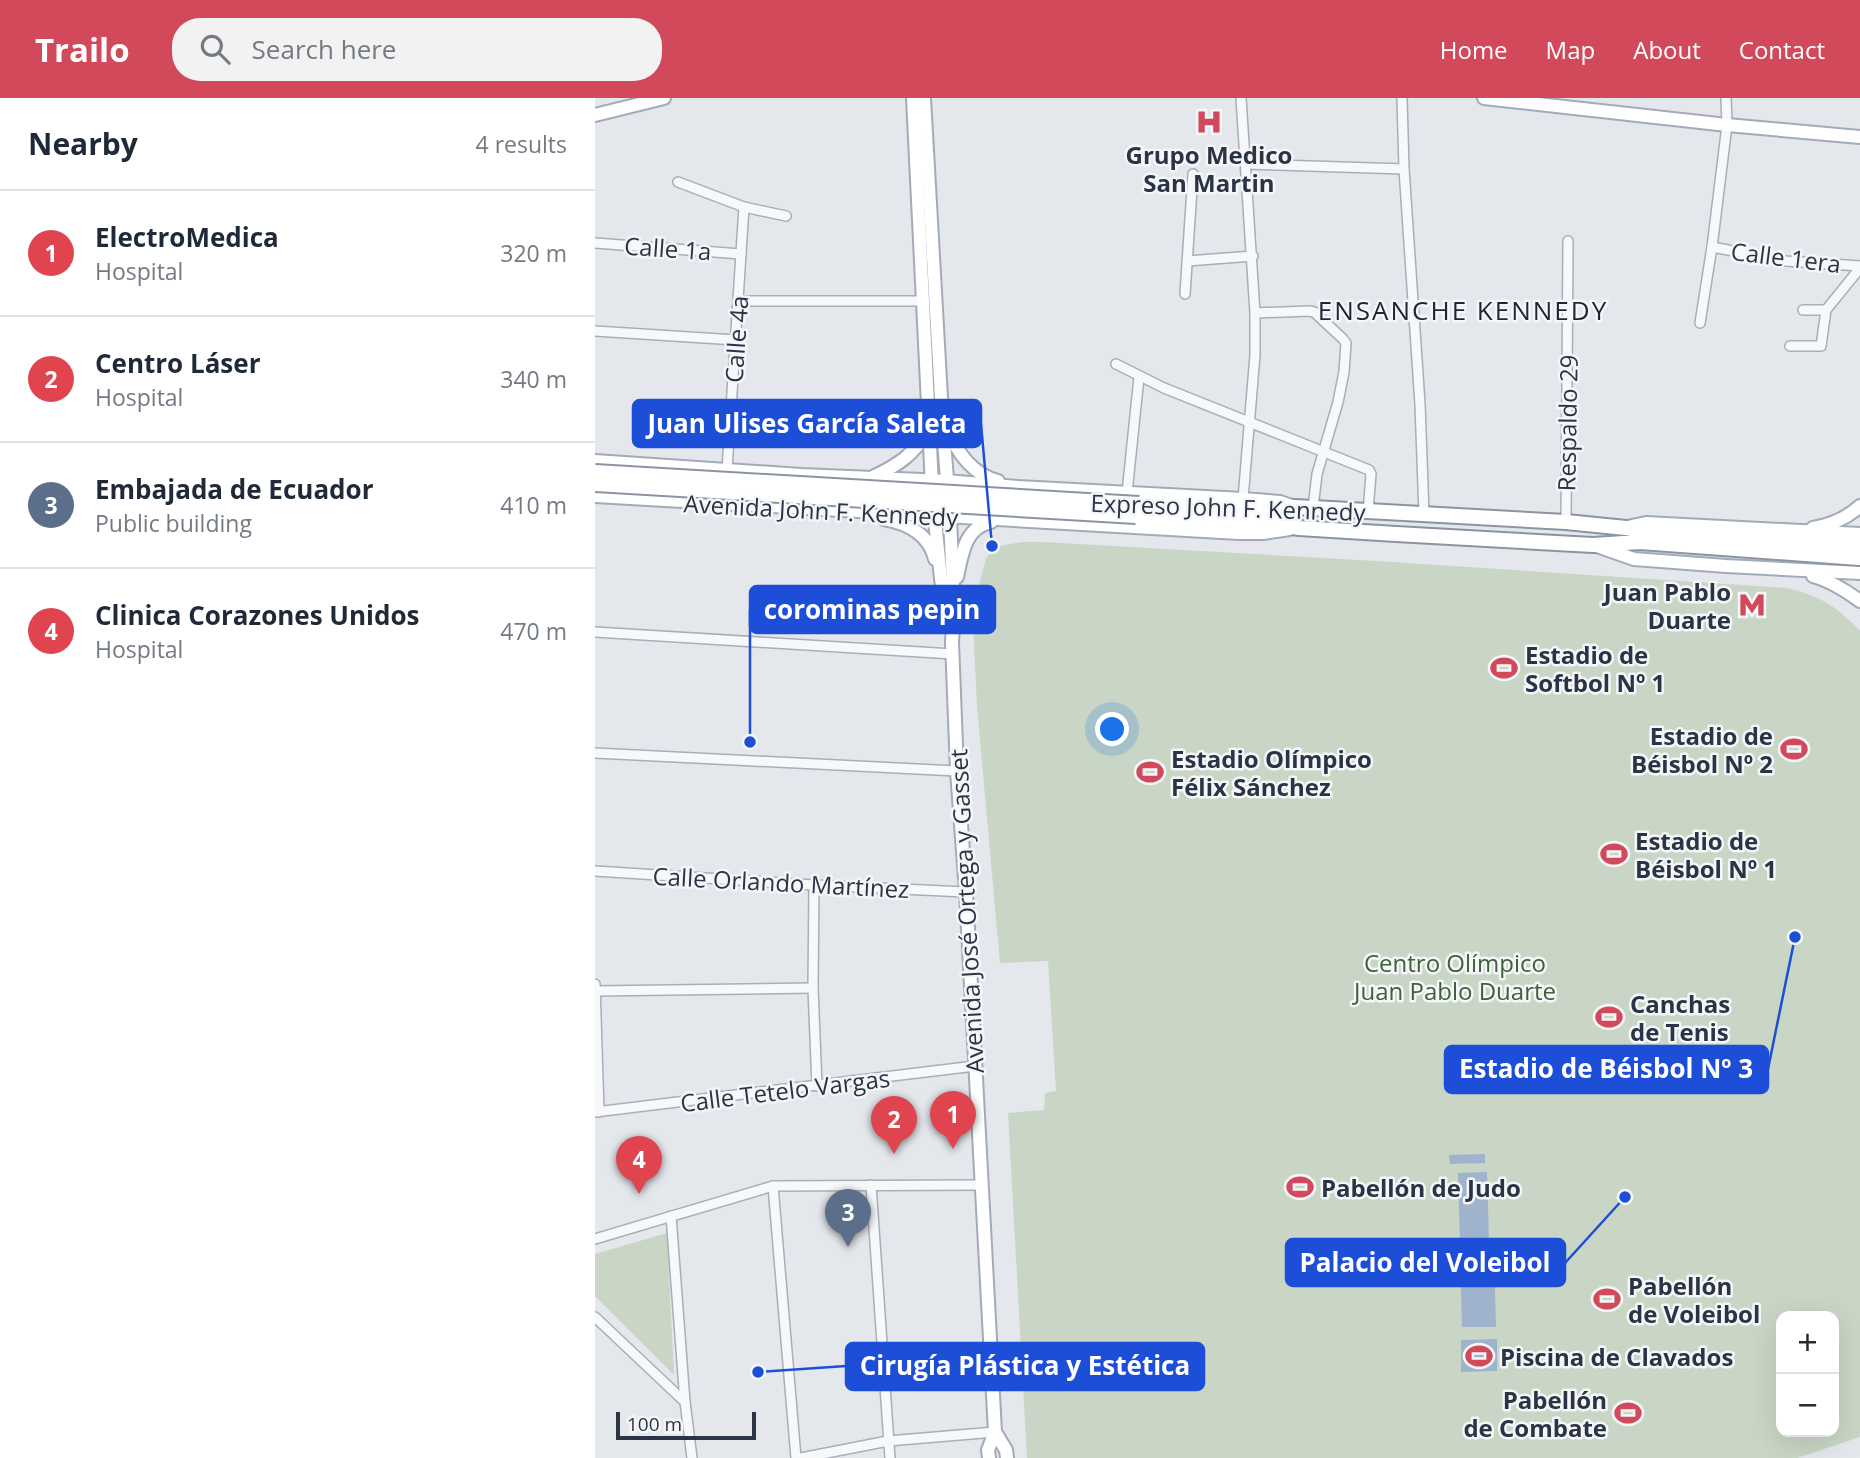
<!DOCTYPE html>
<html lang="en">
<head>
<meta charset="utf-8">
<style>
	body { margin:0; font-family:"Open Sans",sans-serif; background:#f2f2f3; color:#1f2937 }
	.controls { position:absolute; right:21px; bottom:21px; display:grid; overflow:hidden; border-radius:14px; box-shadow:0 7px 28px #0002 }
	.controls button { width:63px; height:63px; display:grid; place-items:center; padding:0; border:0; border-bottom:2px solid #e0e1e3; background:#fff; color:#1f2937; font:35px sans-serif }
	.scale { position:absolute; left:21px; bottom:18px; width:140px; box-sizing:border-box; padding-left:7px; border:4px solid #2b3445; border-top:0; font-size:19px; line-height:24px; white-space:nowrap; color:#2b3445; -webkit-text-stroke:5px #f4f6f9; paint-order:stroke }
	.you { position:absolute; left:518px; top:632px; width:24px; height:24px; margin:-18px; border:5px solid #fff; border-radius:50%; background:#1a73e8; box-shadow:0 0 0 10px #1a73e833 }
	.badge { display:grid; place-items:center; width:46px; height:46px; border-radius:50%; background:#d1495b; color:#fff; font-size:23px; font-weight:700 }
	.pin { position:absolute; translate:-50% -58px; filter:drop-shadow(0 2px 4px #0008) }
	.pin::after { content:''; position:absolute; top:37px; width:24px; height:21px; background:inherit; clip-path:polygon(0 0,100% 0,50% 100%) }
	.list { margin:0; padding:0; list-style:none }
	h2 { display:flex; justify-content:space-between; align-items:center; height:91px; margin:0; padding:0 28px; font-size:30px }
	h2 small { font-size:23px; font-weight:400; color:#747a83 }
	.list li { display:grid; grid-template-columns:46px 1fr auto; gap:21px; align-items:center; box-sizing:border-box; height:126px; padding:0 28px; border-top:2px solid #e0e1e3 }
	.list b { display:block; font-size:26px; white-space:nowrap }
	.list p { margin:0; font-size:23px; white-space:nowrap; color:#747a83 }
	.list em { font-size:23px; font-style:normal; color:#747a83 }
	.icon { flex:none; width:38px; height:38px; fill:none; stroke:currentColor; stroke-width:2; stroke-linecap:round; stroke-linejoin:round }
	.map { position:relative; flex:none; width:1265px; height:1360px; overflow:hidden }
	header { display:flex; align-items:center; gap:42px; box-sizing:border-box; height:98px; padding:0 35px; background:#d1495b; color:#fff }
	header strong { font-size:33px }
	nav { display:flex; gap:38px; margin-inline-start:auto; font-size:24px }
	.search { width:490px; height:63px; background:#f2f2f3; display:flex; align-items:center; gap:18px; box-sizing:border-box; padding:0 24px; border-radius:28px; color:#747a83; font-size:26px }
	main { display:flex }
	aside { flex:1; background:#fff }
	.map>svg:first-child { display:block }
	.green { fill:#c9d6c5; fill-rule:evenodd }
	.water { fill:#9fb4cc }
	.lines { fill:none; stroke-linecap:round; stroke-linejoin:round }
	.minor-casing { stroke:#a9aeb7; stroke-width:12 }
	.major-casing { stroke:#a3abb8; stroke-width:16 }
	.highway-casing { stroke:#8b94a3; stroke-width:18 }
	.minor { stroke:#f7f8fa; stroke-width:9 }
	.major { stroke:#fff; stroke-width:12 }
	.highway { stroke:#fff; stroke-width:14 }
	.highway-bridge-casing { stroke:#8b94a3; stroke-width:18; stroke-linecap:butt }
	.highway-bridge { stroke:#fff; stroke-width:14 }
	.labels { text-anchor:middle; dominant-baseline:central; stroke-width:5; stroke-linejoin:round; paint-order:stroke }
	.poi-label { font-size:24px; font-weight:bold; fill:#2b3445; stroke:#f4f6f9; text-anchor:start }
	.street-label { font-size:24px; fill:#2b3445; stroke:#f4f6f9 }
	.park-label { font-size:24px; fill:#3f6138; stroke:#f4f6f9 }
	.neighbourhood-label { font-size:26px; letter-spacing:2px; fill:#1d2536; stroke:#f4f6f9 }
	.leader { fill:none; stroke:#1d4ed8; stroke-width:2.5 }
	.callout-dot { fill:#1d4ed8; stroke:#f4f6f9; stroke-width:2.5 }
	.callout { fill:#1d4ed8; stroke:#1d4ed8; stroke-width:2.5 }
	.callout-label { font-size:26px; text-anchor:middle; font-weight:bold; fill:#fff }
</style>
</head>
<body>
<header>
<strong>Trailo</strong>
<div class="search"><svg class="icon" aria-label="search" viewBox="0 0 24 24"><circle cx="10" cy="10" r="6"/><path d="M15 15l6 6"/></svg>Search here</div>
<nav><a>Home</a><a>Map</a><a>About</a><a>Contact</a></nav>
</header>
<main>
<aside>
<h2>Nearby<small>4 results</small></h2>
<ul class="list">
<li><span class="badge" style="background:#e0444e">1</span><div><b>ElectroMedica</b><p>Hospital</p></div><em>320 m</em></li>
<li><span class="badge" style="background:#e0444e">2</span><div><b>Centro Láser</b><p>Hospital</p></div><em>340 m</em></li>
<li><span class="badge" style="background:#5c6f8a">3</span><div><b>Embajada de Ecuador</b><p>Public building</p></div><em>410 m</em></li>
<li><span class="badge" style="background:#e0444e">4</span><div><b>Clinica Corazones Unidos</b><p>Hospital</p></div><em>470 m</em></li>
</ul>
</aside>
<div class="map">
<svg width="1265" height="1360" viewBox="0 0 1265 1360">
	<rect width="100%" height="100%" fill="#e4e7ec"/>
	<!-- green -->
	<g class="green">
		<path d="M428 444H448L781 463 1192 490C1227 499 1240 507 1265 533V1339L1202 1360H432L413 1015 449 1012 450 995 461 993 453 863 405 865 382 609 378 526 379 507 391 460 403 448ZM1186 1218H1239V1334H1186Z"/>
		<polygon points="72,1135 79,1277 0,1198 0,1156"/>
	</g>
	<!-- water -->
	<g class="water">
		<polygon points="890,1056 890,1065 855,1066 854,1057"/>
		<polygon points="892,1074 894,1143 865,1144 863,1075"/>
		<polygon points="899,1157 901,1229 867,1229 865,1158"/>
		<polygon points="902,1241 902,1273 866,1274 866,1242"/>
	</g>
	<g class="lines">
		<defs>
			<g id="minor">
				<polyline points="646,0 660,215 660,257 648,401"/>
				<polyline points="807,0 809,71 825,306 829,416"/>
				<polyline points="651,66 809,71"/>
				<polyline points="83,84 149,109 191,118"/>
				<polyline points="0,145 146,156"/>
				<polyline points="1117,149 1191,163 1265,168"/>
				<polyline points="592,163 658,158"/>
				<polyline points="590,196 598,76"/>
				<polyline points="143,203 329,203"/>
				<polyline points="1208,212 1231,212"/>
				<polyline points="660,215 714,213 719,214 748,241 751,245 749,274 743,304 722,376 718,410"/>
				<polyline points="1105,225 1117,149 1132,27 1131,0"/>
				<polyline points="0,233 141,242"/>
				<polyline points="1195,248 1226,248 1231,212 1265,170"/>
				<polyline points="521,266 569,290 774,372 776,376 773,414"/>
				<polyline points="132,372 149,109"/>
				<polyline points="532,395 544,279"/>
				<polyline points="971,424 973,143"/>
				<polyline points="0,534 358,556"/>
				<polyline points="0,655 362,673"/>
				<polyline points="0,773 219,787 371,794"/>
				<polyline points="219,787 218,890 222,988"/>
				<polyline points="0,886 4,1014"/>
				<polyline points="0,893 218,890"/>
				<polyline points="0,1014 380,968"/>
				<polyline points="276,1087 295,1360"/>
				<polyline points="178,1088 201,1360"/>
				<polyline points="76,1118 90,1304 97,1360"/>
				<polyline points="0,1141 178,1088 387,1087"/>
				<polyline points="0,1219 90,1304"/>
				<polyline points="206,1360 293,1343 400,1334"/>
			</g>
			<g id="major">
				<polyline points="318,0 337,388"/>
				<polyline points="329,0 347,317 355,420 359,510 357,544 362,673 371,794 400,1334 393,1352 394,1360"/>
				<polyline points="889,0 1132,27 1265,39"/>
				<polyline points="0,17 69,0"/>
				<path d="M351 327C360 351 376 376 403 383"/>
				<polyline points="0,363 206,377 351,383 423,389 648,401 685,404 700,409"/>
				<path d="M278 379C307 365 317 357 335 331"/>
				<polyline points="0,398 644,435 668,435 695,431"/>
				<polyline points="339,413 346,481 353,527"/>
				<path d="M289 421C312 425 334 436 340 461"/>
				<polyline points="1032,429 1051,425 1265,436"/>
				<path d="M1218 430C1235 427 1252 420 1265 408"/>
				<polyline points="1002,448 1039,461 1131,468 1265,475"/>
				<path d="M1218 478C1236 483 1250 492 1265 503"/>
				<path d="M362 479C367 457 369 430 396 424"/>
				<polyline points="400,1334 411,1352 412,1360"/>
			</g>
			<g id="highway">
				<polyline points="544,406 679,412 700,409 971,424 1031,430 1051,434 1265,448"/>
				<polyline points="541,418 662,423 704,430 801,436 998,447 1045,444 1264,460"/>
			</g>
		</defs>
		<!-- minor casing -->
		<use href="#minor" class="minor-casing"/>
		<!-- major casing -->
		<use href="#major" class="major-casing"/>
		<!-- highway casing -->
		<use href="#highway" class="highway-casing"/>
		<!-- minor -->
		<use href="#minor" class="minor"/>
		<!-- major -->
		<use href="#major" class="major"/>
		<!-- highway -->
		<use href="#highway" class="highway"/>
		<defs>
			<g id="highway-bridge">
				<polyline points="0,374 544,406"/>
				<polyline points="0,386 541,418"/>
			</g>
		</defs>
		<!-- highway-bridge casing -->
		<use href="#highway-bridge" class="highway-bridge-casing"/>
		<!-- highway-bridge -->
		<use href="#highway-bridge" class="highway-bridge"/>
	</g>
	<!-- icons -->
	<defs>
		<symbol id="hospital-bare" viewBox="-9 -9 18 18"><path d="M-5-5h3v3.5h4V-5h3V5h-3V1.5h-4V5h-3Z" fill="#d1495b" stroke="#f4f6f9" stroke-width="2.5" paint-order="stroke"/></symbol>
		<symbol id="metro-bare" viewBox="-9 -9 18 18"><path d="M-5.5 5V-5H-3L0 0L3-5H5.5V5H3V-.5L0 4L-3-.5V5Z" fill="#d1495b" stroke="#f4f6f9" stroke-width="2.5" paint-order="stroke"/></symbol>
		<symbol id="stadium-bare" viewBox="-9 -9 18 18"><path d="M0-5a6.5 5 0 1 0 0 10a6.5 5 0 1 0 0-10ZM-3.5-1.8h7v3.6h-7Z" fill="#d1495b" stroke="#f4f6f9" stroke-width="2.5" paint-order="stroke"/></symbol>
	</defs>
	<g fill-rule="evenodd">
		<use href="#hospital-bare" x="595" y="5" width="38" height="38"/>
		<use href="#metro-bare" x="1138" y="488" width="38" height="38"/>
		<use href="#stadium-bare" x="890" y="551" width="38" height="38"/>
		<use href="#stadium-bare" x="1180" y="632" width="38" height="38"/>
		<use href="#stadium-bare" x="536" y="655" width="38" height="38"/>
		<use href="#stadium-bare" x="1000" y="737" width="38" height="38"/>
		<use href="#stadium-bare" x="995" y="900" width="38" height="38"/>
		<use href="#stadium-bare" x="686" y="1070" width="38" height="38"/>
		<use href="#stadium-bare" x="993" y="1182" width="38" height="38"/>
		<use href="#stadium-bare" x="865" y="1239" width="38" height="38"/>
		<use href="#stadium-bare" x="1014" y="1296" width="38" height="38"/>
	</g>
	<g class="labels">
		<!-- poi labels -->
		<g class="poi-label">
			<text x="614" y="56" text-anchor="middle">Grupo Medico<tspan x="614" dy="28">San Martin</tspan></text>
			<text x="1136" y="493" text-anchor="end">Juan Pablo<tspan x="1136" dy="28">Duarte</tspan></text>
			<text x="930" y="556">Estadio de<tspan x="930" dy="28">Softbol Nº 1</tspan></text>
			<text x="1178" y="637" text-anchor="end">Estadio de<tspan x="1178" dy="28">Béisbol Nº 2</tspan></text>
			<text x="576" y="660">Estadio Olímpico<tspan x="576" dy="28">Félix Sánchez</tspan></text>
			<text x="1040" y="742">Estadio de<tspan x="1040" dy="28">Béisbol Nº 1</tspan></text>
			<text x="1035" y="905">Canchas<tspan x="1035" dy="28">de Tenis</tspan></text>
			<text x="726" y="1089">Pabellón de Judo</text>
			<text x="1033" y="1187">Pabellón<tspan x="1033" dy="28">de Voleibol</tspan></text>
			<text x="905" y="1258">Piscina de Clavados</text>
			<text x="1012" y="1301" text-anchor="end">Pabellón<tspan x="1012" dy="28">de Combate</tspan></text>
		</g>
		<!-- street labels -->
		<g class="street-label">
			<text transform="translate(73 150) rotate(4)">Calle 1a</text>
			<text transform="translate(1191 159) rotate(7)">Calle 1era</text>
			<text transform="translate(141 241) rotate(-86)">Calle 4a</text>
			<text transform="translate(972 325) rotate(-89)">Respaldo 29</text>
			<text transform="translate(633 409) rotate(2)">Expreso John F. Kennedy</text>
			<text transform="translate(226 412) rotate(3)">Avenida John F. Kennedy</text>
			<text transform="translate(186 784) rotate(3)">Calle Orlando Martínez</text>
			<text transform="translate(371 813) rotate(-93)">Avenida José Ortega y Gasset</text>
			<text transform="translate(190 992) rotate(-7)">Calle Tetelo Vargas</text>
		</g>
		<!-- park labels -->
		<g class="park-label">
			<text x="860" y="864">Centro Olímpico<tspan x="860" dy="28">Juan Pablo Duarte</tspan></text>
		</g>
		<!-- neighbourhood labels -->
		<g class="neighbourhood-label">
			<text x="868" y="212">ENSANCHE KENNEDY</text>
		</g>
	</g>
	<!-- callouts -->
	<path class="leader" d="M397 448L386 326M155 644L155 512M1200 839L1173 971M1030 1099L970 1165M163 1274L251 1268"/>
	<g class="callout-dot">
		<circle cx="397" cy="448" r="7"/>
		<circle cx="155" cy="644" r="7"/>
		<circle cx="1200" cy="839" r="7"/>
		<circle cx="1030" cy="1099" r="7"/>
		<circle cx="163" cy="1274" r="7"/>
	</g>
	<g class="callout">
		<rect x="38" y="302" width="348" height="47" rx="7"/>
		<rect x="155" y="488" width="245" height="47" rx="7"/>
		<rect x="850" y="948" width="323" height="47" rx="7"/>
		<rect x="691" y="1141" width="279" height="47" rx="7"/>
		<rect x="251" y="1245" width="358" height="47" rx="7"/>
	</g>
	<g class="callout-label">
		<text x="212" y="335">Juan Ulises García Saleta</text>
		<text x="277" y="521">corominas pepin</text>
		<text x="1011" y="980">Estadio de Béisbol Nº 3</text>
		<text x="830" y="1174">Palacio del Voleibol</text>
		<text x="430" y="1277">Cirugía Plástica y Estética</text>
	</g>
</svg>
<div class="controls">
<button>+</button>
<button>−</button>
</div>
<div class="scale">100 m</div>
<div class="you"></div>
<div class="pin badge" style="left:358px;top:1051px;background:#e0444e">1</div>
<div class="pin badge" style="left:299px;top:1056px;background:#e0444e">2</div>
<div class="pin badge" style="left:253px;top:1149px;background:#5c6f8a">3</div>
<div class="pin badge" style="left:44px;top:1096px;background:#e0444e">4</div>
</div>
</main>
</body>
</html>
